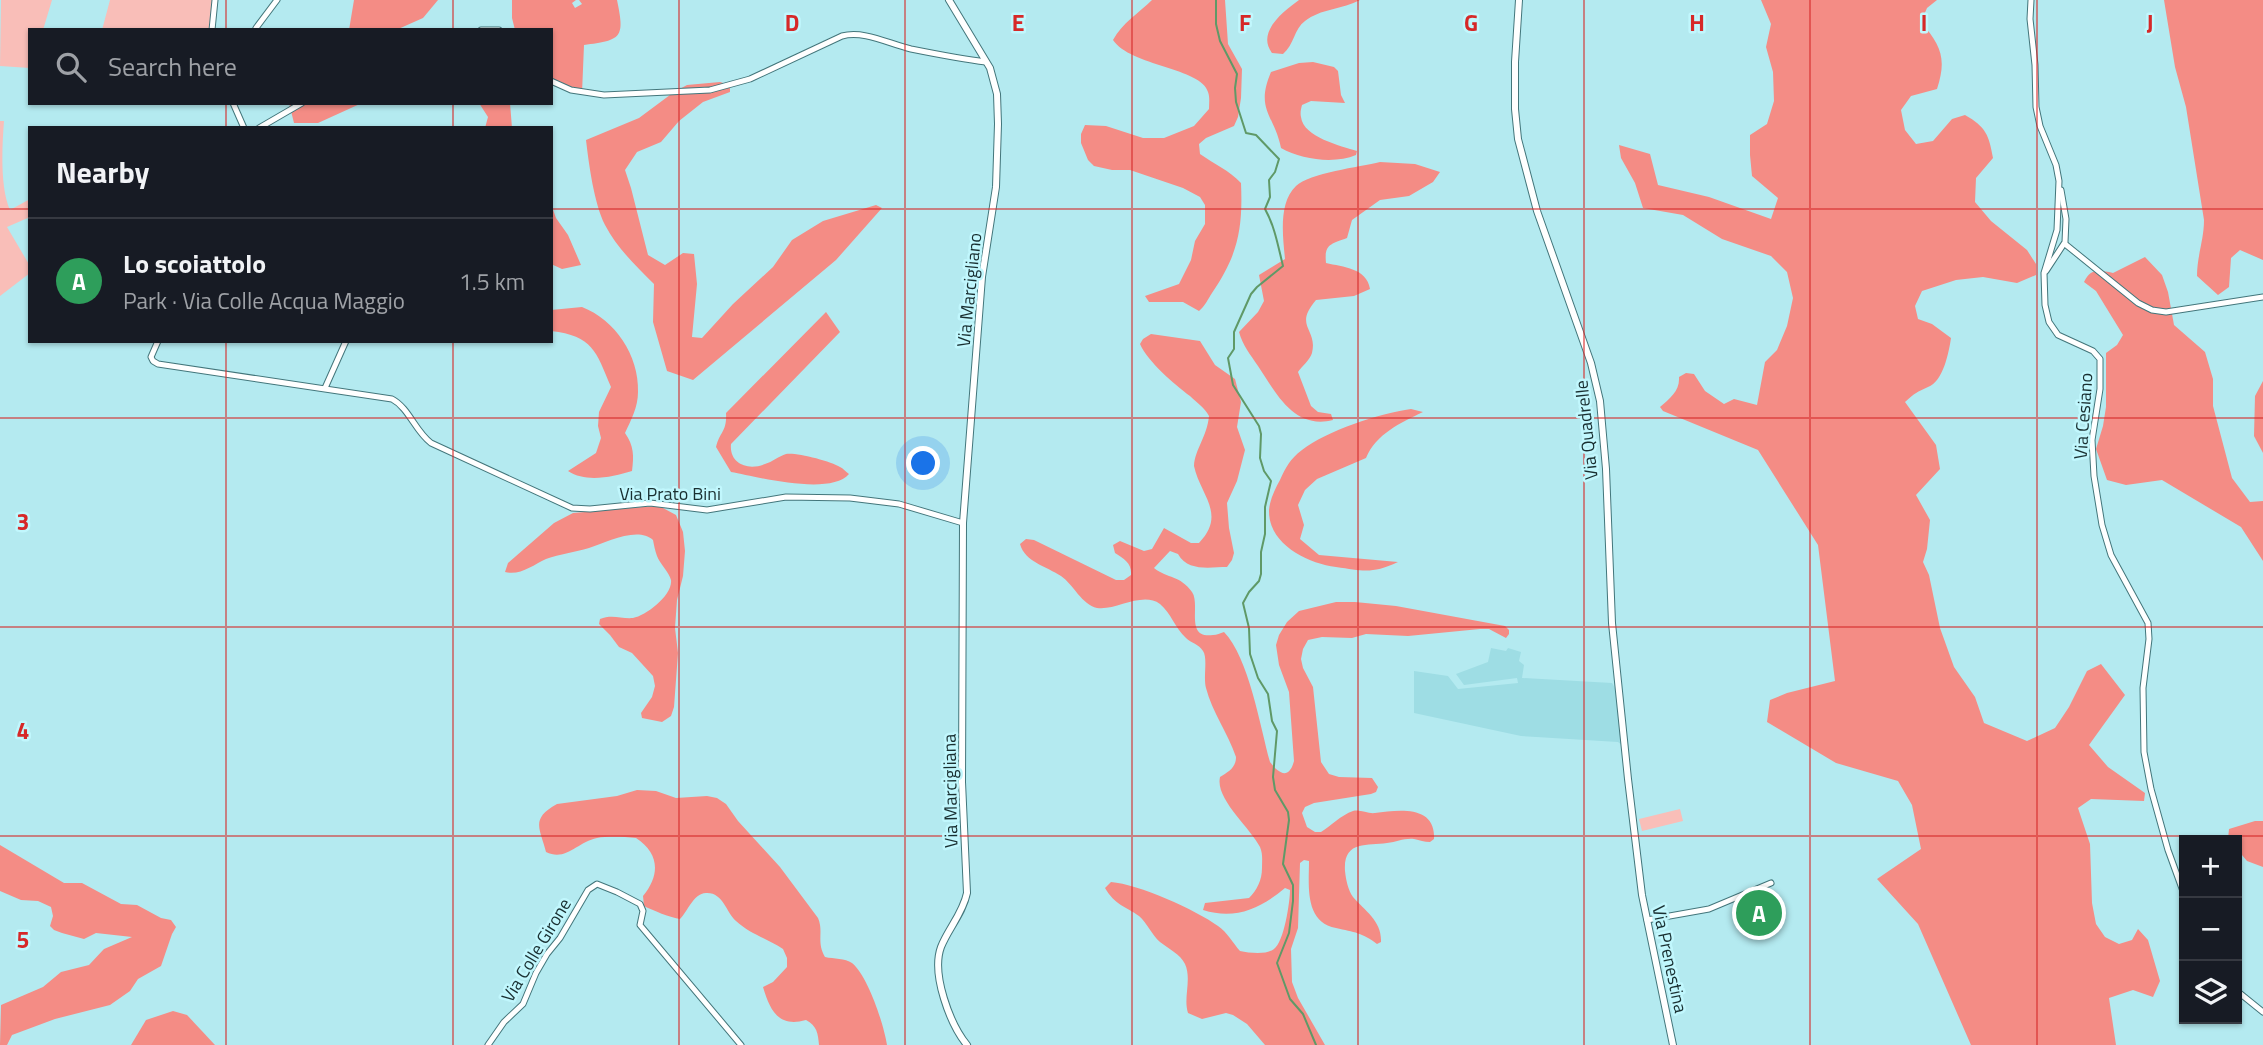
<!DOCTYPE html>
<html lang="en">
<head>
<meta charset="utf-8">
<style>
	body { margin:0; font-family:"Titillium Web",sans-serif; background:#242831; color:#f1f3f6 }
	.controls { position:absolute; right:21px; bottom:21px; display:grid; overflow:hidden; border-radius:0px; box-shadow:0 2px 5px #0004 }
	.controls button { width:63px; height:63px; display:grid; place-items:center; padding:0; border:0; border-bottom:2px solid #363941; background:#171b24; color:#f1f3f6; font:35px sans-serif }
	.you { position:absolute; left:924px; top:464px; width:24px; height:24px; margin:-18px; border:5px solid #fff; border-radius:50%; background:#1a73e8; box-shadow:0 0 0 10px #1a73e833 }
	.badge { display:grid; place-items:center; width:46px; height:46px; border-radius:50%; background:#d93025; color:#fff; font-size:23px; font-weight:700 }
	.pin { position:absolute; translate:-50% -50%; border:4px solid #fff; box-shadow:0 2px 7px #0006 }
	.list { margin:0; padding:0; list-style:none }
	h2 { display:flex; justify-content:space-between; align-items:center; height:91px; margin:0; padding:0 28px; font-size:30px }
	h2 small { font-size:23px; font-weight:400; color:#9ea1a6 }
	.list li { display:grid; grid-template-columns:46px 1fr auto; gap:21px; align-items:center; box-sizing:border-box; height:126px; padding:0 28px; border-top:2px solid #363941 }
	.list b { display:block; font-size:26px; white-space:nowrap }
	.list p { margin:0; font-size:23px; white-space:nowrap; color:#9ea1a6 }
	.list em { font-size:23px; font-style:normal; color:#9ea1a6 }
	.icon { flex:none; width:38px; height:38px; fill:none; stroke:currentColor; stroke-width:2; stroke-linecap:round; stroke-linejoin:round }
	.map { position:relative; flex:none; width:2263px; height:1045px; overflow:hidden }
	.search { position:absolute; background:#171b24; box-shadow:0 2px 5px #0004; left:28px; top:28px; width:525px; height:77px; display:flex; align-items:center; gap:18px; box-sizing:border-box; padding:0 24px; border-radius:0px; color:#9ea1a6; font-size:26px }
	.panel { position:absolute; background:#171b24; box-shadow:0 2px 5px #0004; left:28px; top:126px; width:525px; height:217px; border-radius:0px }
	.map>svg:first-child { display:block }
	.built { fill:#9edde4 }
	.green { fill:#f9beb8 }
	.forest { fill:#f48c85 }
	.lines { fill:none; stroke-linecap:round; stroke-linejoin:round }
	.stream { stroke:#5f9967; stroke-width:2 }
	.minor-casing { stroke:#43767b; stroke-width:7 }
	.tertiary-casing { stroke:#43767b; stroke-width:8 }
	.minor { stroke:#fff; stroke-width:5 }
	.tertiary { stroke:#fff; stroke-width:6 }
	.grid { fill:none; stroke:#d62828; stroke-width:2; stroke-opacity:0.55 }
	.labels { text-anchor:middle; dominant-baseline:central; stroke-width:5; stroke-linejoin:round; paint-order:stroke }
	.street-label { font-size:18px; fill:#192f31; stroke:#c1f7fd }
	.grid-label { font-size:23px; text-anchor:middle; font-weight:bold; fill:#d62828; stroke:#c1f7fd; stroke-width:5; stroke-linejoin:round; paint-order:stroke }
</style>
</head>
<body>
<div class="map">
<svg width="2263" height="1045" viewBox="0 0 2263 1045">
	<rect width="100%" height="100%" fill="#b4eaf0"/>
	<!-- built -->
	<polygon class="built" points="1491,648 1506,651 1508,648 1521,652 1519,661 1524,665 1522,678 1612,683 1616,690 1623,746 1618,742 1521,736 1414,713 1414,671 1448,676 1458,689 1518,683 1517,678 1464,685 1456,674 1488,662"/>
	<!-- green -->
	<g class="green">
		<polygon points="1,0 52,0 43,30 30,30 30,68 0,66"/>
		<polygon points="110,0 213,0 211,30 102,30"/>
		<path d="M0 121H4C2 147 0 188 10 210L30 199V217L7 227 30 266V273L0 296Z"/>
		<polygon points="1680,809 1683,821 1642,831 1639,819"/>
		<polygon points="1770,889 1776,924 1749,930 1740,903"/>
	</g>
	<!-- forest -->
	<g class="forest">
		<polygon points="354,0 438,0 423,18 396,30 349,30"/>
		<path d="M512 0H576L572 3 575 8 582 4 579 0H617C625 38 622 40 584 45L582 93 551 81V30H515L512 18Z"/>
		<path d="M1152 0H1225L1228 44 1242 69 1241 98 1238 117 1234 126 1206 138 1199 144 1200 154C1214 164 1229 170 1241 183 1243 229 1238 255 1212 293 1208 299 1205 306 1199 311L1183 302H1149L1145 296 1179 284 1191 260 1195 241 1205 224V205L1200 197 1183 188 1130 170H1112L1094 166 1088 160 1081 143V134L1085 125 1106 126 1143 138H1164L1194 126 1209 109C1209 104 1210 97 1208 92 1202 68 1130 66 1113 40 1122 23 1139 13 1152 0Z"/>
		<path d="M1299 0H1360C1343 9 1320 9 1305 21 1294 29 1294 45 1283 54L1272 53C1256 32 1284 11 1299 0Z"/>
		<path d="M1761 0H1937L1927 8 1921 22C1941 46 1947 58 1937 89L1911 96 1901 110 1905 130 1916 144 1933 141 1952 119 1965 115C1986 127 1989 135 1993 158L1976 178 1975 202 1991 221 2027 250 2036 264V275L2017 283 1983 277 1956 280 1922 291 1915 306 1918 319 1932 324 1951 338C1949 352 1943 382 1928 387 1917 392 1915 393 1905 402L1936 445 1940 469 1916 495 1930 520 1927 549 1923 562 1929 575 1940 628 1954 667 1975 697 1984 723 2027 741 2055 728 2069 707 2087 671 2101 664 2125 695 2089 745 2108 767 2145 793 2144 801 2091 799 2078 808 2090 844 2092 903 2096 924 2105 937 2119 944 2132 940 2138 929 2148 940 2160 981 2153 997 2133 990 2109 998 2116 1045H1971L1918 924 1877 879 1921 849 1912 805 1898 781 1836 763 1767 722 1770 700 1787 693 1835 681 1818 545 1758 450 1663 411 1660 407C1670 398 1680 391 1679 377L1686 373 1694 374 1705 391 1724 404 1734 399 1757 405 1765 362 1777 350 1787 326 1793 298 1787 272 1771 256 1722 239 1683 215 1643 208 1635 183 1621 158 1619 145 1650 154 1658 185 1709 197 1771 219 1778 198 1752 176 1750 155V135L1767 124 1774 101 1773 72 1766 47 1771 24Z"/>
		<path d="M2164 0H2263V260L2240 250 2231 258 2229 287 2218 295 2197 276C2197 256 2204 240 2204 220L2186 107 2175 67Z"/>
		<path d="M1313 62 1334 67 1338 71 1341 95 1345 103 1311 101 1302 105C1301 109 1300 113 1301 117 1303 137 1341 146 1357 151L1356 155C1335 164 1302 160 1281 148 1274 114 1255 110 1271 72L1299 63Z"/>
		<path d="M720 82 730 85V92L703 102 679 121 661 142 637 152 625 170 631 188 648 255 665 265 683 253 694 254 697 284 692 337 702 338 733 304 773 267 792 240 823 221 876 205 882 208 836 260 693 380 667 371 653 322 654 284C636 266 617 248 605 225 594 203 589 165 586 140L639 118 674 92 687 85Z"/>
		<polygon points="289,103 362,103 318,123 294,123"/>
		<polygon points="479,103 510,103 512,128 485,128 488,117"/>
		<path d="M1380 162 1415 164 1440 172 1433 182 1409 196 1380 200 1352 220 1347 238C1331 244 1324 244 1326 263 1343 267 1367 268 1370 289L1354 296 1316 300C1293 327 1318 328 1312 353 1310 360 1302 366 1298 372L1311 406 1318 412 1331 414 1333 420C1294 430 1276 393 1258 366 1250 354 1243 346 1239 332L1258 312 1264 301 1259 275 1285 259C1283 237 1278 203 1296 186 1309 173 1360 167 1380 162Z"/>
		<polygon points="551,204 556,218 568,235 581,265 562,269 551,264"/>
		<path d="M2145 257 2162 275 2168 292 2174 325 2205 352 2213 379V406L2232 478 2250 502 2263 501V561L2241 527 2162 480 2126 485 2107 480 2096 449 2103 426 2106 407V353L2117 345 2123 335 2096 291 2084 282C2091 268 2099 270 2113 273Z"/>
		<path d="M582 307C615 320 639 355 638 392 638 407 631 420 625 433 634 446 634 456 632 471 612 477 586 483 568 471L596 453 601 438 598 426 599 412 611 387C596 351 593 336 551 331V310Z"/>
		<path d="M826 312 840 332 731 444C729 464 748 471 765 464 772 462 779 456 786 454 795 452 831 461 840 467 843 468 846 472 849 474 830 496 758 477 731 472L716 447C720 431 727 432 726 413Z"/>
		<path d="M1151 334 1200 341 1215 365 1235 379 1241 402 1237 427 1245 450 1237 481 1227 503 1229 528 1234 553 1232 560 1227 567C1210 567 1188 572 1178 554L1170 551 1154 568C1168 579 1180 575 1192 592 1201 605 1184 639 1213 635 1217 635 1220 633 1224 632 1249 658 1260 726 1270 762 1279 774 1289 780 1294 761L1289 692 1279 665 1276 645 1279 635 1287 622 1299 611 1336 602H1355L1396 606 1505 626 1509 630V634L1506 638 1489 629H1480L1408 636 1366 634 1352 638 1322 637 1308 640 1303 649 1301 659 1303 668 1313 687 1321 762 1329 774 1339 777 1372 778 1378 787 1376 792 1371 794 1314 803 1305 807 1302 813 1307 827 1315 832H1321C1331 826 1341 815 1353 811 1360 809 1368 814 1375 813 1397 810 1436 804 1434 839L1430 842C1424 842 1420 840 1414 839 1404 838 1397 842 1387 843 1367 846 1343 840 1345 871 1346 880 1348 890 1353 897 1365 911 1382 921 1381 942L1377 944C1363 933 1354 932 1336 928 1304 922 1309 885 1309 861L1304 860 1300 863 1298 928 1291 949 1292 982 1298 998 1325 1045H1265L1247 1024 1233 1015 1226 1013 1202 1019 1188 1013C1183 998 1192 979 1185 964 1180 954 1169 949 1160 942 1152 935 1147 923 1139 916 1125 906 1115 905 1105 888L1111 882C1138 884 1196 910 1218 926 1227 932 1233 943 1240 951 1250 953 1266 955 1274 949 1284 942 1290 902 1290 890L1285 888C1260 909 1235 920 1203 910L1205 903 1249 898C1257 890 1262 880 1262 868 1262 861 1263 854 1260 847 1250 827 1215 799 1220 777 1228 772 1236 768 1236 757 1228 733 1212 712 1206 688 1203 677 1208 658 1203 651 1199 644 1191 643 1186 638 1175 628 1171 613 1160 604 1142 591 1116 611 1097 608 1082 605 1073 584 1061 576 1046 566 1025 562 1020 544L1026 539 1034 540 1116 580H1124L1131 575C1132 563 1124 559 1115 553L1113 545 1120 541 1144 551 1152 549 1164 528 1191 543H1199C1227 514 1200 495 1194 466 1195 449 1207 437 1209 416 1204 407 1197 403 1190 396 1174 384 1148 362 1140 344L1143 339Z"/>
		<polygon points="2263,381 2263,453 2254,436 2255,396"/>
		<path d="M1411 409 1423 412C1400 423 1376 434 1366 458L1317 479 1305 490 1298 505 1304 525 1300 539 1319 555 1398 562C1372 574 1364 571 1336 567 1307 563 1268 544 1269 510 1270 499 1275 489 1280 480 1286 467 1290 459 1302 450 1326 431 1380 413 1411 409Z"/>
		<path d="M654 506 663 508 676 515 683 532 685 551 683 576 677 600 675 628 678 653 674 707 671 716 662 722 642 718 641 713 652 697 655 686 653 676 632 653 619 647 610 635 599 624 600 619C612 614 621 619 633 618 646 616 673 595 671 580 669 572 660 564 657 556 655 551 654 545 653 540 637 526 606 543 589 548 575 552 560 554 546 559 533 565 520 576 505 572L508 563 554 523 573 513Z"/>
		<path d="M637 790 656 791 676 798 707 796 717 798 726 804 738 821 780 867 818 918C824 932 816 942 825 957 834 959 845 958 852 963 868 976 884 1025 887 1045H819C818 1033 817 1026 806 1020 778 1028 770 1010 763 987L773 982 787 967V958L783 949C768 939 750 934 736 921 726 912 723 892 706 893 693 894 688 911 680 919 671 918 652 910 644 906L643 896C660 875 660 854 636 838 624 837 609 836 597 838 577 842 566 862 546 852 540 828 530 819 557 804L617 796Z"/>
		<polygon points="2255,821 2263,821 2263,867 2247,861 2237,849 2237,840 2228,839 2229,829"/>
		<polygon points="0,845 64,883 82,883 121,904 137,905 161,918 171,920 176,927 172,934 161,966 138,979 130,991 110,1005 55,1019 12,1035 7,1045 0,1045 1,1005 43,987 61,972 89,965 104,949 132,937 96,933 84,939 62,933 54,930 50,926 53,916 51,907 38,901 21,900 0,891"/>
		<polygon points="173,1011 187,1015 215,1045 131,1045 146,1020"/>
	</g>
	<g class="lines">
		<!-- stream -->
		<path class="stream" d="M1216 0V24L1220 41 1237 74 1235 88 1236 102 1246 133 1256 135 1279 159 1275 172 1269 180 1270 197 1265 209C1275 227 1278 246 1283 266L1257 287 1251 294 1234 332V349L1228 358 1233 385 1259 426 1261 434 1260 458 1264 471 1271 481 1265 507V534L1261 552V574L1259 581 1249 592 1243 603 1249 628 1250 654 1258 678 1268 694 1272 721 1277 731 1273 777 1275 790 1288 812 1289 820 1283 864 1293 885V901L1289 933 1277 963 1290 999 1303 1014 1316 1045"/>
		<defs>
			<g id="minor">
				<polyline points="2031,0 2030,19 2035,65 2036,107 2040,126 2056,165 2059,181 2057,230 2044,273 2045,305 2049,322 2058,335 2093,351 2100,359 2100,389 2092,440 2094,476 2102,525 2111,555 2148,623 2149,639 2143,688 2144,752 2151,789 2168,850 2184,894"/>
				<polyline points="256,28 277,0"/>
				<polyline points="212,30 215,0"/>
				<polyline points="481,30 499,30"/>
				<path d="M551 81 571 90 604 95 710 90 750 79 842 36C864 30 889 44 911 49 936 54 961 59 986 62"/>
				<polyline points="233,103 244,128"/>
				<polyline points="259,128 302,103"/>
				<polyline points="2065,244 2138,303 2152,310 2166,312 2263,297"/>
				<polyline points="2046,271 2065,242 2066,219 2061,190"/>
				<path d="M158 341 151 357 153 361 158 364 392 399C409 408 415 431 431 443L572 508 590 509 650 503 707 510 786 497 850 498 899 504 963 523"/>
				<polyline points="325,388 346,341"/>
				<polyline points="1647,920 1709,909 1771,883"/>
				<polyline points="2237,991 2263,1012"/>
				<polyline points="488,1045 504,1022 523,1004 536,973 547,954 560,938 588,890 597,884 617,892 640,904 643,911 640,925 741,1045"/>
			</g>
			<g id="tertiary">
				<path d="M949 0 990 68 997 94 998 124 996 187 982 277 963 523 962 782 967 893C963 913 948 929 941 947 931 974 950 1024 967 1045"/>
				<polyline points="1519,0 1515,62 1515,109 1518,139 1537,211 1591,363 1600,401 1606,469 1612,623 1628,779 1642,895 1673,1045"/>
			</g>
		</defs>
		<!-- minor casing -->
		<use href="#minor" class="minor-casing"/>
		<!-- tertiary casing -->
		<use href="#tertiary" class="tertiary-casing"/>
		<!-- minor -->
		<use href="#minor" class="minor"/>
		<!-- tertiary -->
		<use href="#tertiary" class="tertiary"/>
	</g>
	<!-- grid -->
	<path class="grid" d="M226 0V30M453 0V30M679 0V1045M905 0V1045M1132 0V1045M1358 0V1045M1584 0V1045M1810 0V1045M2037 0V1045M226 103V128M453 103V128M0 209H30M551 209H2263M226 341V1045M453 341V1045M0 418H2263M0 627H2263M0 836H2263"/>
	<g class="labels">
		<!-- street labels -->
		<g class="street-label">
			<text transform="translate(969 290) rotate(-84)">Via Marcigliano</text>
			<text transform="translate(2083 416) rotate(-86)">Via Cesiano</text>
			<text transform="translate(1586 430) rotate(-96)">Via Quadrelle</text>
			<text x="670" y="493">Via Prato Bini</text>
			<text transform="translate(950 791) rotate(-91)">Via Marcigliana</text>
			<text transform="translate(536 950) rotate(-59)">Via Colle Girone</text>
			<text transform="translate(1670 959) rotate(78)">Via Prenestina</text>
		</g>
	</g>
	<g class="grid-label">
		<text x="792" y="31">D</text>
		<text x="1018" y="31">E</text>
		<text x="1245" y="31">F</text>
		<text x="1471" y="31">G</text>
		<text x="1697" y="31">H</text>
		<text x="1924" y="31">I</text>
		<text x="2150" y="31">J</text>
		<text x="23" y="530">3</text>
		<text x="23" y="739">4</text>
		<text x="23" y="948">5</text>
	</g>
</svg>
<div class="controls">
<button>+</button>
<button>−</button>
<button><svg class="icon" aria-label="layers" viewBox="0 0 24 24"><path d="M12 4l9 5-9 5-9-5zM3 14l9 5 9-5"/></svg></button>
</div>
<div class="you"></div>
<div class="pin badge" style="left:1759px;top:913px;background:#2e9e5b">A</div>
<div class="search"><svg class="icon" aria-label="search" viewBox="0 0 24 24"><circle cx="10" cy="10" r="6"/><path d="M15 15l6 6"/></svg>Search here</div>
<section class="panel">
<h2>Nearby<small></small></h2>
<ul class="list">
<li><span class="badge" style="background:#2e9e5b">A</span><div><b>Lo scoiattolo</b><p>Park · Via Colle Acqua Maggio</p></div><em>1.5 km</em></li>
</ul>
</section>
</div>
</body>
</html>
